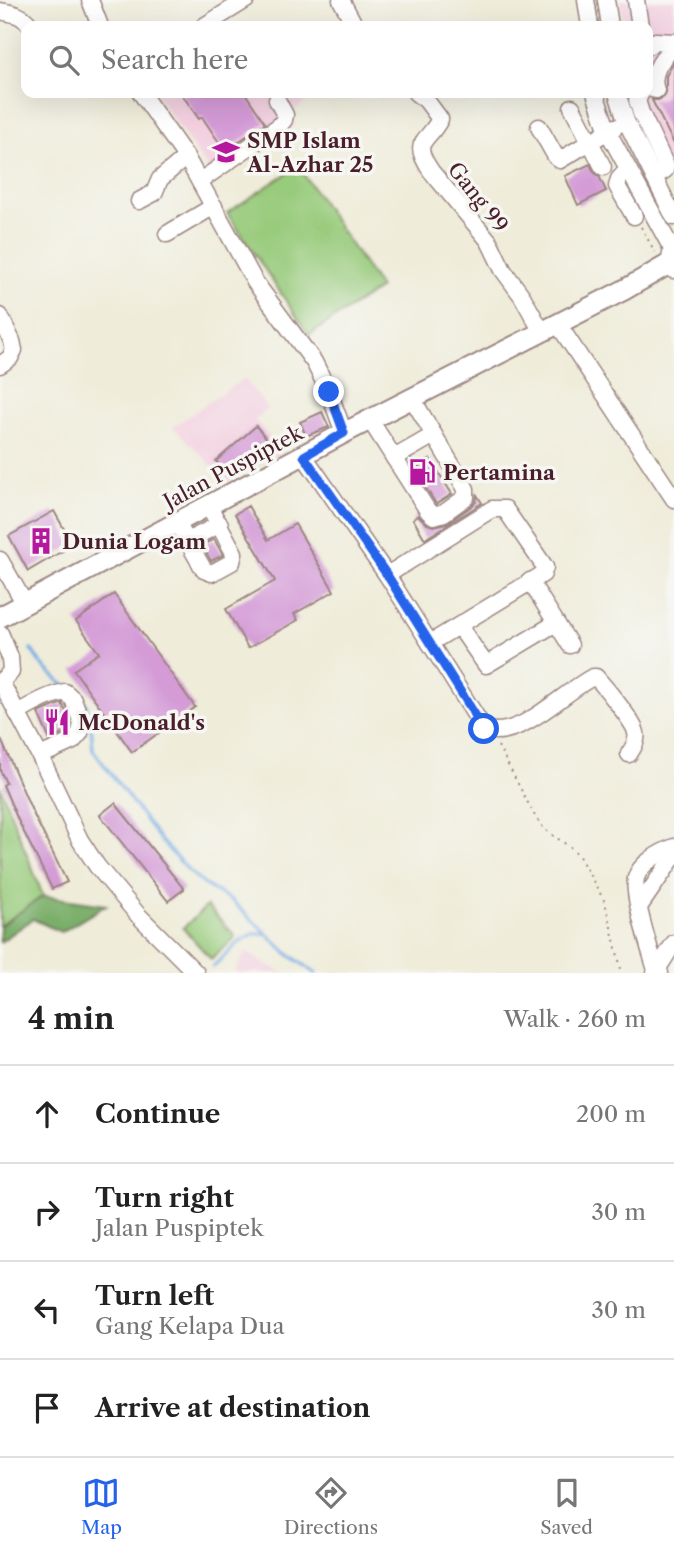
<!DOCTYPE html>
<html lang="en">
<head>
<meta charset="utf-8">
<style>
	body { margin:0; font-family:"Libre Caslon Text",serif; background:#f2f2f2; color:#222 }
	.stop { position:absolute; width:21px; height:21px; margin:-16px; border:5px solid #2563eb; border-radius:50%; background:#fff }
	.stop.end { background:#2563eb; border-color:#fff; box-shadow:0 2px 7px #0008 }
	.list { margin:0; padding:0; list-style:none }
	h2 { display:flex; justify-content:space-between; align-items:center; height:91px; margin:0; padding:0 28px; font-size:30px }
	h2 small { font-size:23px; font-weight:400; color:#767676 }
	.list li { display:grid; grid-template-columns:46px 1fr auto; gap:21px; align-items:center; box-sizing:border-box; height:98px; padding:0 28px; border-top:2px solid #e0e0e0 }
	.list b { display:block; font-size:26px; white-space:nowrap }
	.list p { margin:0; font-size:23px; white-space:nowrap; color:#767676 }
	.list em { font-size:23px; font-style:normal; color:#767676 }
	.icon { flex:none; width:38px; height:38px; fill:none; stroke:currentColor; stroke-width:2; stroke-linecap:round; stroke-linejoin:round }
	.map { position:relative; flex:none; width:674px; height:973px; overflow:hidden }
	.search { position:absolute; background:#fff; box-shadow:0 7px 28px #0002; left:21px; right:21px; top:21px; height:77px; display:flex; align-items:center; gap:18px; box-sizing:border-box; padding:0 24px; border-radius:14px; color:#767676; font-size:26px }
	.sheet { height:483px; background:#fff }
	nav { display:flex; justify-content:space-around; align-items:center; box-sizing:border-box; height:98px; border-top:2px solid #e0e0e0; background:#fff; font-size:19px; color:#767676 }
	nav a { display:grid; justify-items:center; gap:4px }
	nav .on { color:#2563eb }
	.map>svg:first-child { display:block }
	.built { fill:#f3cfe0 }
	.green { fill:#98cb7b; stroke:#717553; stroke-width:2 }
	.forest { fill:#7aaf6b; stroke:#62674b; stroke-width:2 }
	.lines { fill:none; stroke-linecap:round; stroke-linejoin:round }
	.stream { stroke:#76ade5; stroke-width:3.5 }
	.building { fill:#d49bd7 }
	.minor-casing { stroke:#9c8682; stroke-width:19 }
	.major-casing { stroke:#9c8682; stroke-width:23 }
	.path { stroke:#9c8682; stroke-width:2; stroke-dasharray:2 5; stroke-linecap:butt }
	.minor { stroke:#fff; stroke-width:16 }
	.major { stroke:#fff; stroke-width:19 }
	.route { stroke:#2563eb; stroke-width:9 }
	.labels { text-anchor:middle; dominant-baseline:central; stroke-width:7; stroke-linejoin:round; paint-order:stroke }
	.poi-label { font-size:21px; font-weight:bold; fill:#4a1f2b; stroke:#f6f6f2; text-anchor:start }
	.street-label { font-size:21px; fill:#4a1f2b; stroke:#f6f6f2 }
</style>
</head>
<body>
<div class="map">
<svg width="674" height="973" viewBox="0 0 674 973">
	<rect width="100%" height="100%" fill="#f6f6f2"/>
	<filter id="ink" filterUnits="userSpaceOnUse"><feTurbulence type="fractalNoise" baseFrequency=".0143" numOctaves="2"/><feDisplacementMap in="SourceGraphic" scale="14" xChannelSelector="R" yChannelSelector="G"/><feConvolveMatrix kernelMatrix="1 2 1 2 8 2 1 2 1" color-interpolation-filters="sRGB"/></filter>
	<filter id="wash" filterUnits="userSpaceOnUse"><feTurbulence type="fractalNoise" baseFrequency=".00686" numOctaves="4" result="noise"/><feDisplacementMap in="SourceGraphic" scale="28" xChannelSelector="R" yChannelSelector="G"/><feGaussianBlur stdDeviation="1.57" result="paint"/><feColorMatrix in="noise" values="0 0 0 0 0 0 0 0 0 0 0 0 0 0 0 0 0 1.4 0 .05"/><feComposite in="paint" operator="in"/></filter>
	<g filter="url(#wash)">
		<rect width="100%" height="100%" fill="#efecd9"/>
		<!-- built -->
		<g class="built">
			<polygon points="620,0 674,0 674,169 663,157 632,98 631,93 648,93 648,26 624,26"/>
			<polygon points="155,93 317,93 289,115 295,126 215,179"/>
			<polygon points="244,378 268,409 255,420 283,452 228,481 173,427"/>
			<polygon points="246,952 282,973 239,973 235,971"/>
		</g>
		<!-- green -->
		<g class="green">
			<polygon points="298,166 380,288 309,335 227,213"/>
			<polygon points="0,786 43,896 0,926"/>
			<polygon points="207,906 236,937 211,959 183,928"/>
		</g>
		<!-- forest -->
		<polygon class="forest" points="43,896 106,905 61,932 33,919 0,942 0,926"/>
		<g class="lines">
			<!-- stream -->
			<g class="stream">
				<polyline points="31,649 41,664 60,682 78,692 86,704 91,725 93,750 161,841 190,872 205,885 232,901 288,954 316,973"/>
				<polyline points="213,967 239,942 253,934 265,934"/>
			</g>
		</g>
		<g id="blocks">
			<!-- building -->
			<g class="building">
				<polygon points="674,62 674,144 652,100 658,100 664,97 666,92 666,76"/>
				<polygon points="181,93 245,93 265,123 225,151 202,117 199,119"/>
				<polygon points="590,164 594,172 599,176 606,191 578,205 565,176"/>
				<polygon points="322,412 329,427 306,436 300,422"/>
				<polygon points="256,426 267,439 227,474 216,461"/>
				<polygon points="430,459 452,494 436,504 414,469"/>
				<polygon points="477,495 482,503 425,539 413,519 418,515 427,524 433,526 447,523 473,505 476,501"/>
				<polygon points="248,506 268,540 295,524 334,591 294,614 298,620 248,648 226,609 275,581 235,514"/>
				<polygon points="54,511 73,545 28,571 9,536"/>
				<polygon points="214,539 223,555 211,561 202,545"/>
				<polygon points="114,594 195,707 132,752 74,670 99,653 76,621"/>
				<polygon points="62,703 71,724 70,728 67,732 50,740 38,713"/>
				<polygon points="0,737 32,811 67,882 52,889 18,820 3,785 6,783 0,770"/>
				<polygon points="115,803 184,889 168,901 100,815"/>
			</g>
		</g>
	</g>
	<g filter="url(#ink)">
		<use href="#blocks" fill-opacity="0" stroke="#9c8682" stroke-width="2"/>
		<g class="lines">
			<defs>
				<g id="minor">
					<polyline points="90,0 100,26"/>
					<polyline points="341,0 355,26"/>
					<polyline points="586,0 590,26"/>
					<polyline points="606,0 610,26"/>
					<polyline points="636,0 640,26"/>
					<path d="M0 11C15 14 21 14 31 26"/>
					<polyline points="204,26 246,0"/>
					<path d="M648 46 656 41 674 42 672 49C661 59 650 75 656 90L648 88"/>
					<polyline points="141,93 186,157 255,282 314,362 329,392 344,433"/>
					<path d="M416 93 426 100 440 119C427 144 410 140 431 171L489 241 503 270 522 296 542 332"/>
					<polyline points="595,93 608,132 672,249 669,264 673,270"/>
					<polyline points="617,93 626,121 674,217"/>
					<polyline points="641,93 637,100 641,113 666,166 665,170 654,177"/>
					<polyline points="572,107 603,167"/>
					<polyline points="539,127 556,157 560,160 615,127"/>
					<polyline points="628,169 619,179 617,186 634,216"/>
					<polyline points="200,181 279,126 284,120 285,115 277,100"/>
					<polyline points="139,201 154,193 160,179 186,157"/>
					<polyline points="167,234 214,206"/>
					<polyline points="0,316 12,341 14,350 10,358 0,365"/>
					<polyline points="558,324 674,499"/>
					<polyline points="370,420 428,511 434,516 444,513 466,497 466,489 412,398"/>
					<path d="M304 456 387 575 484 729C519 742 564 691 593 677H596C604 686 635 723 636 733 638 740 633 748 629 754"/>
					<polyline points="394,458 434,435"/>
					<polyline points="177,523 204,570 212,573 232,562 234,553 209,506"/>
					<polyline points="187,541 220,524"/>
					<polyline points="0,560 25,604"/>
					<polyline points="387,575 492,509 505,509 545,567 543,574 430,643"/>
					<polyline points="530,581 570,645"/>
					<polyline points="459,626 486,665 556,623"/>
					<polyline points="0,633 10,657 11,672 0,682"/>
					<polyline points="1,682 40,756 80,840 97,866 138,915 196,973"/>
					<path d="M17 713C32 705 48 695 65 692L73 699 82 723 80 733 73 741 40 756"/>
					<polyline points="639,907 674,856"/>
					<polyline points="655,973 674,943"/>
					<path d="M660 973 656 970C650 950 632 895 636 878 640 863 661 852 674 847"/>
				</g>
				<polyline id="major" points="0,617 344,433 624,290 674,261"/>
			</defs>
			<!-- minor casing -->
			<use href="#minor" class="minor-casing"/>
			<!-- major casing -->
			<use href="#major" class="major-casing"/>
			<!-- path -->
			<g class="path">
				<polyline points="641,227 655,252"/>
				<polyline points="498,746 536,818 545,830 573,849 580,858 605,902 622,973"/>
			</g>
			<!-- minor -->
			<use href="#minor" class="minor"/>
			<!-- major -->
			<use href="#major" class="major"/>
		</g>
	</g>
	<g class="lines" filter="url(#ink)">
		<!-- route -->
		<polyline class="route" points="329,392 344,433 304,456 387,575 484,729"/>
	</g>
	<!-- icons -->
	<defs>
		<symbol id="school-bare" viewBox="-9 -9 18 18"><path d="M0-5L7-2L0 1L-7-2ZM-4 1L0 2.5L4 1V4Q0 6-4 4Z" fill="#b5179e" stroke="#f6f6f2" stroke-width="2.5" paint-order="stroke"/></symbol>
		<symbol id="fuel-bare" viewBox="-9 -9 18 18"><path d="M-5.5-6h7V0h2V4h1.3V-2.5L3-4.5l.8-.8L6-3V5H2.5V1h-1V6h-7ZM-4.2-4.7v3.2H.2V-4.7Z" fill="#b5179e" stroke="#f6f6f2" stroke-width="2.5" paint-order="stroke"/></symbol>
		<symbol id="building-bare" viewBox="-9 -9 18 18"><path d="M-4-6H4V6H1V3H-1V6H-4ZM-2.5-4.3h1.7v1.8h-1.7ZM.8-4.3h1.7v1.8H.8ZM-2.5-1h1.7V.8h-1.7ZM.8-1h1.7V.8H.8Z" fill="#b5179e" stroke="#f6f6f2" stroke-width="2.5" paint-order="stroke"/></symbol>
		<symbol id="restaurant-bare" viewBox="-9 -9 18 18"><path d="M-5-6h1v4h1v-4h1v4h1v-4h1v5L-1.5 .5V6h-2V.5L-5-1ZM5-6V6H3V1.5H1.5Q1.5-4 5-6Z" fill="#b5179e" stroke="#f6f6f2" stroke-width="2.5" paint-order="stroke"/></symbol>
	</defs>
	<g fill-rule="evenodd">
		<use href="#school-bare" x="207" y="133" width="38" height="38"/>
		<use href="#fuel-bare" x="403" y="453" width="38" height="38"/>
		<use href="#building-bare" x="22" y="522" width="38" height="38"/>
		<use href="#restaurant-bare" x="38" y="703" width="38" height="38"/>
	</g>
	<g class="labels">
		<!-- poi labels -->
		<g class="poi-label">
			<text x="247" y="140">SMP Islam<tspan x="247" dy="24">Al-Azhar 25</tspan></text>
			<text x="443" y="472">Pertamina</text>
			<text x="62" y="541">Dunia Logam</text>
			<text x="78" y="722">McDonald's</text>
		</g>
		<!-- street labels -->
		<g class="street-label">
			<text transform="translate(478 197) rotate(52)">Gang 99</text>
			<text transform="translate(233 467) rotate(-28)">Jalan Puspiptek</text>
		</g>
	</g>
</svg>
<div class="stop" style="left:484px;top:729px"></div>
<div class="stop end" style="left:329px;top:392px"></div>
<div class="search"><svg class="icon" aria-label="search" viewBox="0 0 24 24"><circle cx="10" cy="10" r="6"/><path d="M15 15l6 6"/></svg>Search here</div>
</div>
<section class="sheet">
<h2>4 min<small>Walk · 260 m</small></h2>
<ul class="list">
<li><svg class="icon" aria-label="ahead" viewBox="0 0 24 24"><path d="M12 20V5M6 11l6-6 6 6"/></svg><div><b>Continue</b></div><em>200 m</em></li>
<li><svg class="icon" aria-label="right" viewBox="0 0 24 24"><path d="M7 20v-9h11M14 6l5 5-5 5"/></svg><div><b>Turn right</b><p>Jalan Puspiptek</p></div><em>30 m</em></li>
<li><svg class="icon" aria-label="left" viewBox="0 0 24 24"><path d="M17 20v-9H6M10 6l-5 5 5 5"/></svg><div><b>Turn left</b><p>Gang Kelapa Dua</p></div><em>30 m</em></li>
<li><svg class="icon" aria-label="arrive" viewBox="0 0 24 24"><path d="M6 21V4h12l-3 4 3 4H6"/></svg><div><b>Arrive at destination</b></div></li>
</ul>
</section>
<nav>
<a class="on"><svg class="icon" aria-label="map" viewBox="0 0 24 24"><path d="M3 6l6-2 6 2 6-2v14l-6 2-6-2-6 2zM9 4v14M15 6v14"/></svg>Map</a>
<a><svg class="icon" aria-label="directions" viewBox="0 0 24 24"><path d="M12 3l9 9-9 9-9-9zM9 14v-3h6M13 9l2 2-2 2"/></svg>Directions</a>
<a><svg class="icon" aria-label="saved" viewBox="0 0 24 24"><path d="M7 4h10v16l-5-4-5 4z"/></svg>Saved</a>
</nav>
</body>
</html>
